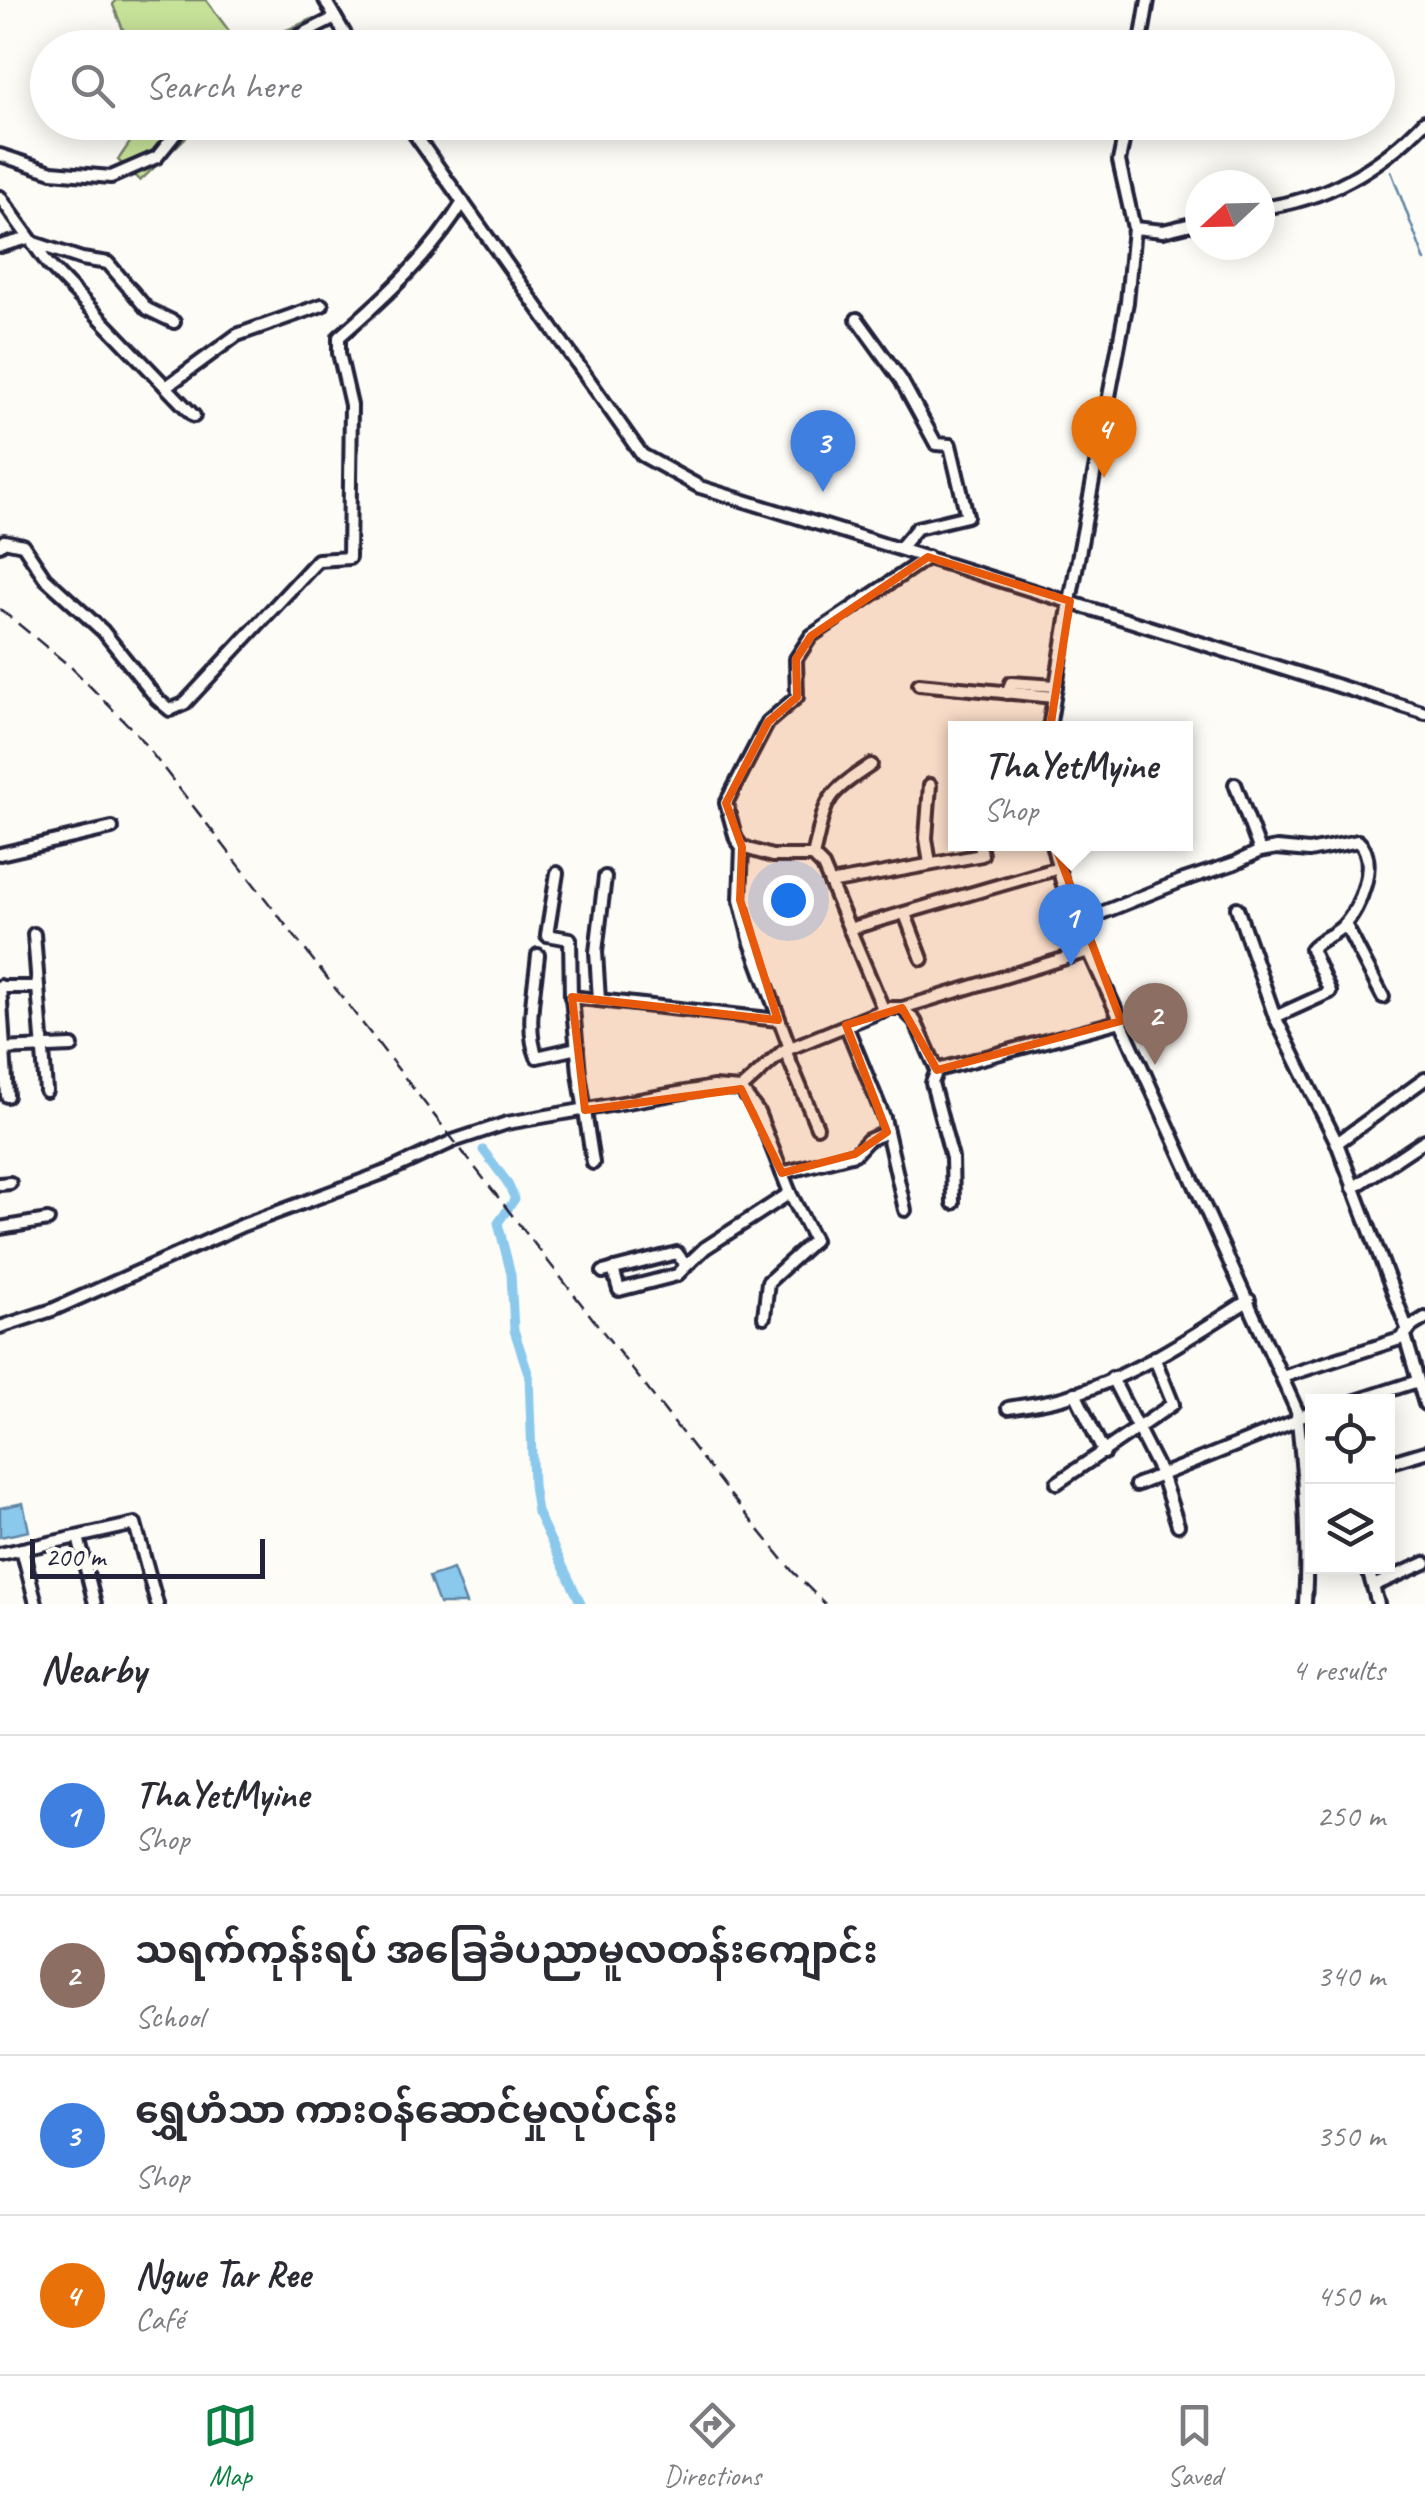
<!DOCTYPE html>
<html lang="en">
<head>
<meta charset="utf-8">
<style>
	body { margin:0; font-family:Caveat,"Noto Sans Myanmar",sans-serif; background:#f7f7f7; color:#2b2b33 }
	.controls { position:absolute; right:30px; bottom:30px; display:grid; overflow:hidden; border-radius:0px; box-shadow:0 5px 25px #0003 }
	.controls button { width:90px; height:90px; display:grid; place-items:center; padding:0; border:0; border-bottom:2px solid #e1e1e2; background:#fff; color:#2b2b33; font:50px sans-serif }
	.compass { position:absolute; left:1185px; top:170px; width:90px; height:90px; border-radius:50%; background:#fff; box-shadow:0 5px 25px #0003; rotate:248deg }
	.scale { position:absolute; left:30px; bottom:25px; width:235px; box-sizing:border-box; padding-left:10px; border:5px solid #22223b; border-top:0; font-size:28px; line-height:35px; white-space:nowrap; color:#22223b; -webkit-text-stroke:8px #fdfcf7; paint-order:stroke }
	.you { position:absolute; left:788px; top:900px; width:35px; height:35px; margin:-25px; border:8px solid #fff; border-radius:50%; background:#1a73e8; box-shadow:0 0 0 15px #1a73e833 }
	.badge { display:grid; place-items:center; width:65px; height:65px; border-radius:50%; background:#0b8043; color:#fff; font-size:32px; font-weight:700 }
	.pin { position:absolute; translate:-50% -82px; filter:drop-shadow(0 2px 5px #0008) }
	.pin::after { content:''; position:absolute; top:52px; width:35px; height:30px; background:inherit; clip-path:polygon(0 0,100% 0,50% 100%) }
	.popup { position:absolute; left:948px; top:721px; width:245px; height:130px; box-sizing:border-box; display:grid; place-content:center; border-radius:0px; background:#fff; filter:drop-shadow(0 2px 8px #0005); font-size:32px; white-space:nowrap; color:#7c7c81 }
	.popup b { font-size:38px; color:#2b2b33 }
	.popup::after { content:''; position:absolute; left:50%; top:100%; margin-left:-20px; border:20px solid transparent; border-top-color:#fff }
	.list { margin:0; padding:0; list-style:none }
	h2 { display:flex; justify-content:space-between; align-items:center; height:130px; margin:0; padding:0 40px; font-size:42px }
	h2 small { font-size:32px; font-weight:400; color:#7c7c81 }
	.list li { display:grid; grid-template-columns:65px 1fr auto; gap:30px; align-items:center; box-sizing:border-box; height:160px; padding:0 40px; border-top:2px solid #e1e1e2 }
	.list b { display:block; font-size:38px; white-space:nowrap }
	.list p { margin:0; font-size:32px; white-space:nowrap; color:#7c7c81 }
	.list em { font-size:32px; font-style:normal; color:#7c7c81 }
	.icon { flex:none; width:55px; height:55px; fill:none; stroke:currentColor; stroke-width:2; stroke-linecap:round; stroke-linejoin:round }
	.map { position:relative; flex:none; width:1425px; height:1604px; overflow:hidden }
	.search { position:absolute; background:#fff; box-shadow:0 5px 25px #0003; left:30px; right:30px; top:30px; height:110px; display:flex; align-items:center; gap:25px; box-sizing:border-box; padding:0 35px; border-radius:55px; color:#7c7c81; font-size:38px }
	.sheet { height:770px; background:#fff }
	nav { display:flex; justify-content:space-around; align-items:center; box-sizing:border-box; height:140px; border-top:2px solid #e1e1e2; background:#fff; font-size:28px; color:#7c7c81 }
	nav a { display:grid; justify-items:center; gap:5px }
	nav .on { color:#0b8043 }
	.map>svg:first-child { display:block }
	.green { fill:#c6e198; stroke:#74826a; stroke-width:2.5 }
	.water { fill:#8bc9ec; stroke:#6186a5; stroke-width:2.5 }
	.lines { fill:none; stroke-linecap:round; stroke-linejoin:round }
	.stream { stroke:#6186a5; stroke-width:2.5 }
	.canal { stroke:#8bc9ec; stroke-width:9 }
	.minor-casing { stroke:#22223b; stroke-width:18 }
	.minor { stroke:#fdfcf7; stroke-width:10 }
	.rail { stroke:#22223b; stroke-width:2.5; stroke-dasharray:15 8; stroke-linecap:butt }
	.marked { fill:#e8590c; fill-opacity:0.2; stroke:#e8590c; stroke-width:8; stroke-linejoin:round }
</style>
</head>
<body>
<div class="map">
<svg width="1425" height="1604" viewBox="0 0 1425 1604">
	<rect width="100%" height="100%" fill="#fdfcf7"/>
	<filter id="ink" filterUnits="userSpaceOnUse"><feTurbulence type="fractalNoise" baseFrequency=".01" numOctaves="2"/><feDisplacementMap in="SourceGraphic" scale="20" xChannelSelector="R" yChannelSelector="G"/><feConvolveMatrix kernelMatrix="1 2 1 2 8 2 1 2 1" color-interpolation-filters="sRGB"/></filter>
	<g filter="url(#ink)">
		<!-- green -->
		<g class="green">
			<polygon points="115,0 206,0 241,47 130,47 113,5"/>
			<polygon points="312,19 331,47 245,48"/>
			<polygon points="143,123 201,123 140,181 118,160"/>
		</g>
		<!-- water -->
		<g class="water">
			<polygon points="23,1503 29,1531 0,1537 0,1508"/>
			<polygon points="453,1569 466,1604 439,1604 429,1577"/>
		</g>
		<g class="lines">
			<!-- stream -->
			<polyline class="stream" points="1391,171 1425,261"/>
			<!-- canal -->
			<polyline class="canal" points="483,1150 507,1182 515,1199 498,1223 511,1274 514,1330 529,1376 533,1485 537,1512 581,1604"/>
			<defs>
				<g id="minor">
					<polyline points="325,0 353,48"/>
					<polyline points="275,48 335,18"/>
					<polyline points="1140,48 1148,0"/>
					<polyline points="406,122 642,455 700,487 1425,713"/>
					<polyline points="0,155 52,172 111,177 157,157 185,122"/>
					<polyline points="0,197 48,264 194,416"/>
					<path d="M1260 208C1324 201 1381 168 1425 121"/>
					<polyline points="1134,228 1163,231 1200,222"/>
					<polyline points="34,243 82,259 108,263 147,309 174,322"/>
					<polyline points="0,246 29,238"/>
					<polyline points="857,319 901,380 936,444 950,445 967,516 917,528 900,548"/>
					<polyline points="166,387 237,335 322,305"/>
					<path d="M0 545 4 541 23 545 45 578 103 631 157 699 170 710 184 704 318 560 349 558 351 405 339 353V337C385 297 431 255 463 202"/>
					<polyline points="919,684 1054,697"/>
					<polyline points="1007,693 1011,683 1056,686"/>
					<polyline points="1049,728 1070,601 1127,302 1134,228 1119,161 1127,122"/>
					<polyline points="1235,784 1260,851"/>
					<path d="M1052 844 1062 882 1089 951 1297 1411C1304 1476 1309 1538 1305 1604"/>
					<polyline points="742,847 772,856 813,856 823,866 884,1011"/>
					<polyline points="0,854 112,828"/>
					<path d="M813 856C827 799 821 798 871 765"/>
					<polyline points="930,864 926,838 930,785"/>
					<polyline points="557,873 547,935 570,939 571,997 778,1020"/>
					<polyline points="830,883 982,855 980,844"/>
					<polyline points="1237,908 1275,1017 1337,1143 1408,1331"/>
					<polyline points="905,914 922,959"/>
					<path d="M1079 922 1181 881 1235 863 1260 851 1277 848 1309 851 1358 841C1380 860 1360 909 1343 926 1333 936 1319 939 1311 949L1330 992 1275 1017"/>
					<polyline points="1345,924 1383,997"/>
					<polyline points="849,929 1059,868"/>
					<polyline points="34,934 46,1091"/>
					<path d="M538 955C535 986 525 1029 537 1057L577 1048"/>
					<polyline points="0,986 7,1096"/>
					<polyline points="0,987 38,987"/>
					<polyline points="572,997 579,1073 593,1163"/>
					<polyline points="599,1000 596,952 605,877"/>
					<polyline points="902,1008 1089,951"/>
					<polyline points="846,1025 884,1118 905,1210"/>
					<polyline points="790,1048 751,943 740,900 742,847 736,839 726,803 768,722 797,697 796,659 811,636 928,557"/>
					<polyline points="1,1049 72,1046"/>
					<polyline points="785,1050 817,1127"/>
					<polyline points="937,1070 932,1083 952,1158 953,1203"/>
					<polyline points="741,1089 758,1112 790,1193 814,1240 768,1282 764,1317"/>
					<polyline points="1337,1143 1425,1079"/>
					<polyline points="782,1173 855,1154 868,1140 887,1132"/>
					<polyline points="0,1184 10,1183"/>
					<polyline points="1353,1188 1425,1140"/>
					<polyline points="0,1228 48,1220"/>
					<polyline points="613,1269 619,1290 677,1275 686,1266"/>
					<polyline points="603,1272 677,1253 686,1266 705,1248 790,1193"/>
					<polyline points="0,1327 52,1310 243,1225 388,1171 453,1141 507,1123 713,1087 741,1089 783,1051 889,1008 902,1008 915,1021 937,1070 1121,1021"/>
					<polyline points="1405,1336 1425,1404"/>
					<polyline points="1282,1377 1400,1339 1412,1326 1425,1318"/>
					<polyline points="1112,1378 1161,1474 1178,1525"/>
					<polyline points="1075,1393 1104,1453"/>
					<polyline points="1353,1402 1418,1381"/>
					<path d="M1008 1408C1025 1405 1044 1403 1062 1398 1129 1379 1191 1337 1249 1300"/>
					<polyline points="1297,1417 1312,1413"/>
					<polyline points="1388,1463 1425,1452"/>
					<polyline points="1057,1483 1173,1404 1154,1357"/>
					<polyline points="1136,1485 1298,1420"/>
					<polyline points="78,1537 95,1604"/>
					<polyline points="22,1549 36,1604"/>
					<polyline points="0,1554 135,1524 157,1604"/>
					<polyline points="1367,1566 1378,1604"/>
					<polyline points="1373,1586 1425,1563"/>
				</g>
			</defs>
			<!-- minor casing -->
			<use href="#minor" class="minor-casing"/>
			<!-- minor -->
			<use href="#minor" class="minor"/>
			<!-- rail -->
			<polyline class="rail" points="0,609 72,668 136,733 728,1492 793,1572 825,1604"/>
		</g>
	</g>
	<!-- marked area -->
	<path class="marked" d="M928 557 1070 601 1043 774 1048 826 1121 1021 937 1070 902 1008 846 1025 887 1132 855 1154 782 1173 741 1089 585 1110 572 997 778 1020 740 900 742 847 726 803 768 722 797 697 796 659 811 636Z"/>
</svg>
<div class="controls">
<button><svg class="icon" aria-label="locate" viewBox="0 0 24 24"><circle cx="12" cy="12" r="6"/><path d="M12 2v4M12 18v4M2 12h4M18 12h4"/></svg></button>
<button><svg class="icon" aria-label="layers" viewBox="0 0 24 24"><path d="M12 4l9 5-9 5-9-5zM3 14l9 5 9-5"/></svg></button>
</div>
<svg class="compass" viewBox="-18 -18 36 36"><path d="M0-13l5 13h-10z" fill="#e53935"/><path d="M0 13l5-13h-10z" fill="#7c7c81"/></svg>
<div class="scale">200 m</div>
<div class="you"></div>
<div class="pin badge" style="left:1071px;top:966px;background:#3f7fe0">1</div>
<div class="popup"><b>ThaYetMyine</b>Shop</div>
<div class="pin badge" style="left:1155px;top:1065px;background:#8d6e63">2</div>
<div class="pin badge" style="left:823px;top:492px;background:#3f7fe0">3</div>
<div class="pin badge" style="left:1104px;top:478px;background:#e8710a">4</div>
<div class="search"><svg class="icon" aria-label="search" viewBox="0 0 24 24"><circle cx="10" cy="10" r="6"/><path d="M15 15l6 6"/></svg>Search here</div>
</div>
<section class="sheet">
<h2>Nearby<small>4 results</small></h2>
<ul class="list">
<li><span class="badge" style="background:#3f7fe0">1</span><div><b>ThaYetMyine</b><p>Shop</p></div><em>250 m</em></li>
<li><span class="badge" style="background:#8d6e63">2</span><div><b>သရက်ကုန်းရပ် အခြေခံပညာမူလတန်းကျောင်း</b><p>School</p></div><em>340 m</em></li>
<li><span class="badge" style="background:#3f7fe0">3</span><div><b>ရွှေဟံသာ ကားဝန်ဆောင်မှုလုပ်ငန်း</b><p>Shop</p></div><em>350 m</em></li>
<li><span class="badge" style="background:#e8710a">4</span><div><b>Ngwe Tar Ree</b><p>Café</p></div><em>450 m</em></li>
</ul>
</section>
<nav>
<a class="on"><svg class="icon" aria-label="map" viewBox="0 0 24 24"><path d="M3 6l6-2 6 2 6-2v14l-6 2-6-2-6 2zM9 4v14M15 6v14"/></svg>Map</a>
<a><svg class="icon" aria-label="directions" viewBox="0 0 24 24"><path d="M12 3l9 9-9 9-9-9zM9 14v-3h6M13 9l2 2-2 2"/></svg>Directions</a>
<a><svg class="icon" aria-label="saved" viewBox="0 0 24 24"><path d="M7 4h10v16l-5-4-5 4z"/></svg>Saved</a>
</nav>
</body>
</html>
